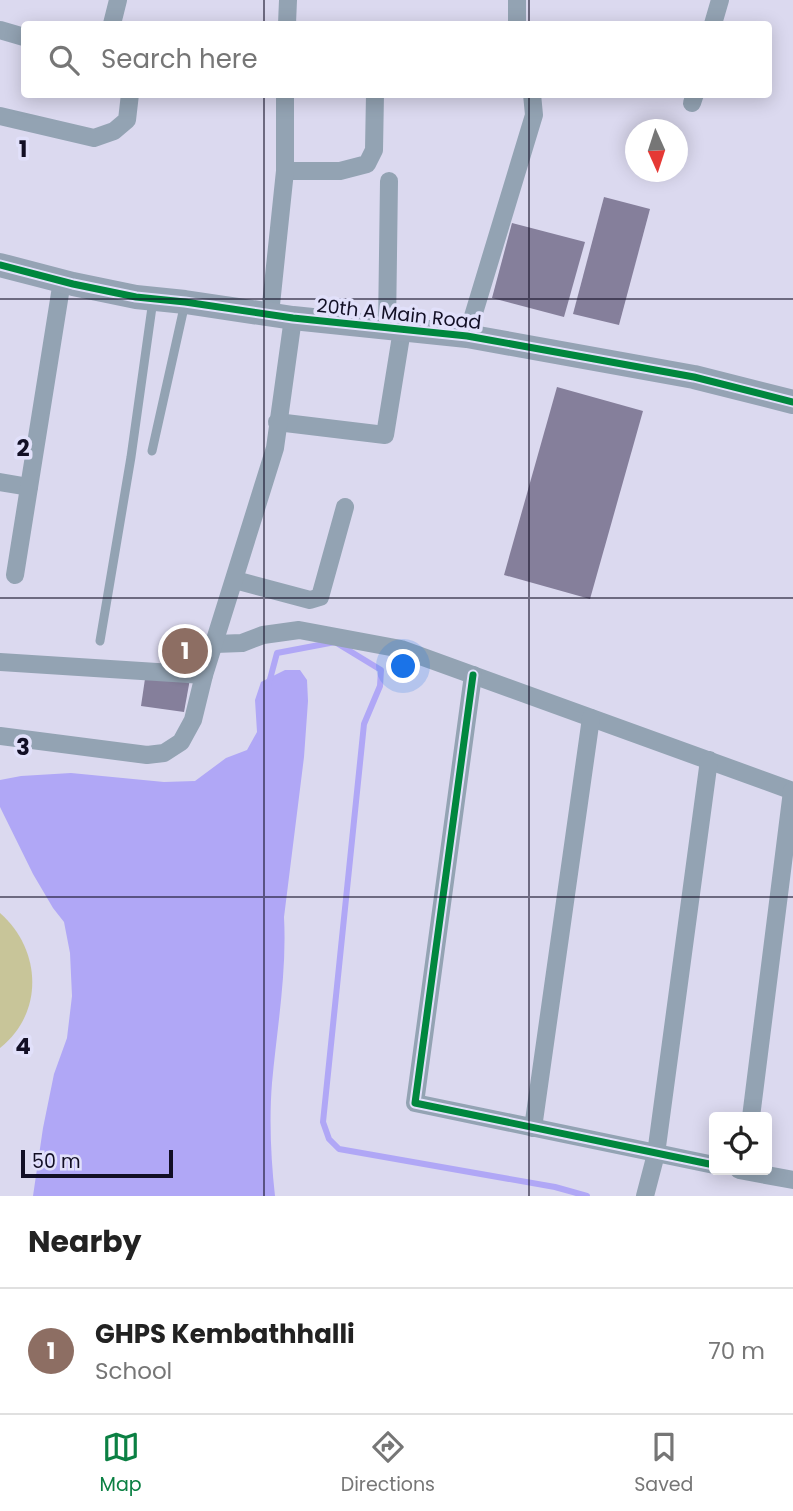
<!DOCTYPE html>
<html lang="en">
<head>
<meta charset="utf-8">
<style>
	body { margin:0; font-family:Poppins,sans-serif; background:#f6f6f6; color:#222 }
	.controls { position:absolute; right:21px; bottom:21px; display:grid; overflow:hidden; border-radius:7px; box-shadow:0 4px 18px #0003 }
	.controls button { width:63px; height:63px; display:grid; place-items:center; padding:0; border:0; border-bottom:2px solid #e0e0e0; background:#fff; color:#222; font:35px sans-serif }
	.compass { position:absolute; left:625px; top:119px; width:63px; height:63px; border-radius:50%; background:#fff; box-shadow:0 4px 18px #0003; rotate:177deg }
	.scale { position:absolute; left:21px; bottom:18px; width:152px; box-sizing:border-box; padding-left:7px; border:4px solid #120f25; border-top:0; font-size:19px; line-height:24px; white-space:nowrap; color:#120f25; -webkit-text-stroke:5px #e1e0fa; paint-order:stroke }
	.you { position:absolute; left:404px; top:667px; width:24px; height:24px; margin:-18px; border:5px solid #fff; border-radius:50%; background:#1a73e8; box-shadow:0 0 0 10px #1a73e833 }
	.badge { display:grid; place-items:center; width:46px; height:46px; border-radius:50%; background:#0b8043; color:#fff; font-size:23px; font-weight:700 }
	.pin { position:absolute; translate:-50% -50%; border:4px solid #fff; box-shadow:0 2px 7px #0006 }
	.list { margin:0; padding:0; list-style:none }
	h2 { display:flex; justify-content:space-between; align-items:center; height:91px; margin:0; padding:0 28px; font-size:30px }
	h2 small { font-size:23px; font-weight:400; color:#767676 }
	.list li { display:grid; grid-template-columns:46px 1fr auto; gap:21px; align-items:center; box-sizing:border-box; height:126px; padding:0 28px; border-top:2px solid #e0e0e0 }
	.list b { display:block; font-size:26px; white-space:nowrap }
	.list p { margin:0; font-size:23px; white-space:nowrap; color:#767676 }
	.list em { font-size:23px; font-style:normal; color:#767676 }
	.icon { flex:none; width:38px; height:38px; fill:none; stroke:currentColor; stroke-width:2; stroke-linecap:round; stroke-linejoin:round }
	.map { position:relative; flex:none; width:793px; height:1196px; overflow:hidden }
	.search { position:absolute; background:#fff; box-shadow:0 4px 18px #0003; left:21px; right:21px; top:21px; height:77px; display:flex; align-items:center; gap:18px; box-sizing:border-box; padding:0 24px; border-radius:7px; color:#767676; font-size:26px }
	.sheet { height:217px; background:#fff }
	nav { display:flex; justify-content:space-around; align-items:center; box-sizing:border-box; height:98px; border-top:2px solid #e0e0e0; background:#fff; font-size:19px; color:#767676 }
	nav a { display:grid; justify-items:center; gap:4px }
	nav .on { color:#0b8043 }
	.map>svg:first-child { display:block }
	.green { fill:#c8c599 }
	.water { fill:#b0a7f6 }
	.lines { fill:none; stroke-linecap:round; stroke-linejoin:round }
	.stream { stroke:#b0a7f6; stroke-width:6 }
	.building { fill:#857f9b }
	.lane { stroke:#93a3b3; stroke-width:9 }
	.street { stroke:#93a3b3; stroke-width:18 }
	.secondary { stroke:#95a3b4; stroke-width:24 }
	.cycleway-casing { stroke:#e1e0fa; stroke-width:11 }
	.cycleway { stroke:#00873e; stroke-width:7 }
	.grid { fill:none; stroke:#120f25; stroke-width:2; stroke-opacity:0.55 }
	.labels { text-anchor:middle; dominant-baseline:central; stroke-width:7; stroke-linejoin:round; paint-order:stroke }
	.street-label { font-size:19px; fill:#120f25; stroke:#e1e0fa }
	.grid-label { font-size:23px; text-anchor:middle; font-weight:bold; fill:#120f25; stroke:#e1e0fa; stroke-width:7; stroke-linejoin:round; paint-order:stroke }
</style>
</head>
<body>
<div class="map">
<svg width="793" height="1196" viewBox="0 0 793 1196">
	<rect width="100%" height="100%" fill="#dbd9ef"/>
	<!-- green -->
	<path class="green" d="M0 913C41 949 45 1012 0 1048Z"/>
	<!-- water -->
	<path class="water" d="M285 670H300L307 680 308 701 304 757 284 917C287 973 277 1028 272 1083 269 1120 271 1160 275 1196H33L43 1128 54 1074 67 1038 72 996 70 953 64 922 53 908 33 874 0 807V780L21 776 71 773 164 782 195 781 226 758 247 750 257 732 255 700 261 682Z"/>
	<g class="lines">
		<!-- stream -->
		<polyline class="stream" points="269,683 277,653 335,642 381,670 380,686 364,724 323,1122 329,1139 339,1149 555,1187 587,1196"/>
	</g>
	<!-- building -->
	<g class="building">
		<polygon points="604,197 650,209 619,325 573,314"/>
		<polygon points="512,223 585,242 564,317 492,298"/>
		<polygon points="557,387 643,411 590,599 504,575"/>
		<polygon points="146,672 190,679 184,712 141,706"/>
	</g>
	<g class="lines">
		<!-- lane -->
		<g class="lane">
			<polyline points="152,451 185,303"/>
			<polyline points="100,641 131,457 153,300"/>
		</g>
		<!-- street -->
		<g class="street">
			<polyline points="517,0 517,24"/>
			<polyline points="112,24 118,0"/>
			<polyline points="287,24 288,0"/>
			<polyline points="713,24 720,0"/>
			<polyline points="0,30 24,37"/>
			<polyline points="692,103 695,94"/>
			<polyline points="0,116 94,138 114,131 127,120 130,94"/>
			<polyline points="285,171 340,171 367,164 374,150 375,94"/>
			<polyline points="270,314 285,171 285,94"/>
			<polyline points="387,328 389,181"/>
			<polyline points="467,336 534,115 532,94"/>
			<polyline points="277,422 385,435 402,330"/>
			<polyline points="0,482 29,487"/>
			<polyline points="15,575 62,281"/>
			<polyline points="235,580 310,600 320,597 345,507"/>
			<polyline points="215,644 242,643 263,635 299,630 401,649 793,791"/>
			<polyline points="0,662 204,675"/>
			<polyline points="473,675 415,1103 714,1165"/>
			<polyline points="0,736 147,755 164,753 181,742 193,720 204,675 275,448 293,318"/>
			<polyline points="751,1117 792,791"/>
			<polyline points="533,1128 591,718"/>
			<polyline points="739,1170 793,1180"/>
			<polyline points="645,1196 656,1154 709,760"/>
		</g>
		<!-- secondary -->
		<polyline class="secondary" points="0,265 73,284 136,297 185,302 293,318 467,336 694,377 793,402"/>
		<defs>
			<g id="cycleway">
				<polyline points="0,265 73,284 136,297 185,302 293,318 467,336 694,377 793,402"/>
				<polyline points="473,675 415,1103 714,1165"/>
			</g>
		</defs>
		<!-- cycleway casing -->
		<use href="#cycleway" class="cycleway-casing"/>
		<!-- cycleway -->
		<use href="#cycleway" class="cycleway"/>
	</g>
	<!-- grid -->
	<path class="grid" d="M264 0V24M529 0V24M264 94V1196M529 94V1196M0 299H793M0 598H793M0 897H793"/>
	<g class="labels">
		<!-- street labels -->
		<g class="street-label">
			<text transform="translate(399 314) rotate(6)">20th A Main Road</text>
		</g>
	</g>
	<g class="grid-label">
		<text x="23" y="157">1</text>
		<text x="23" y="456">2</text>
		<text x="23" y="755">3</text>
		<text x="23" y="1054">4</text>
	</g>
</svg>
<div class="controls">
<button><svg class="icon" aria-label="locate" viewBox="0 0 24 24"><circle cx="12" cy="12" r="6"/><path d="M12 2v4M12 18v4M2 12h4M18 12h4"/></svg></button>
</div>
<svg class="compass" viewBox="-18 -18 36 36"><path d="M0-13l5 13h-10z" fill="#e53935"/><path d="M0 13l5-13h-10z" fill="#767676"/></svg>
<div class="scale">50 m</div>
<div class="you"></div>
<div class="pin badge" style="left:185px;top:651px;background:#8d6e63">1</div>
<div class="search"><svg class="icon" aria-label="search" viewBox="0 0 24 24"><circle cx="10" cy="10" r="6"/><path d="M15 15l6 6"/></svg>Search here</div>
</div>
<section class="sheet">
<h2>Nearby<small></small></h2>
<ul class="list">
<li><span class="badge" style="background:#8d6e63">1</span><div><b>GHPS Kembathhalli</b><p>School</p></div><em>70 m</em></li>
</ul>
</section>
<nav>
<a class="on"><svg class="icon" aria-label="map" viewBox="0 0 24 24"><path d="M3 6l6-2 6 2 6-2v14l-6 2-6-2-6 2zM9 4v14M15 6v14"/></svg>Map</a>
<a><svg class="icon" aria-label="directions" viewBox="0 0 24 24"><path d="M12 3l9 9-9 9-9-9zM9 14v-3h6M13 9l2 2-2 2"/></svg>Directions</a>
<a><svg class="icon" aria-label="saved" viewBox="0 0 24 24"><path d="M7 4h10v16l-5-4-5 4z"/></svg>Saved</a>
</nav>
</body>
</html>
